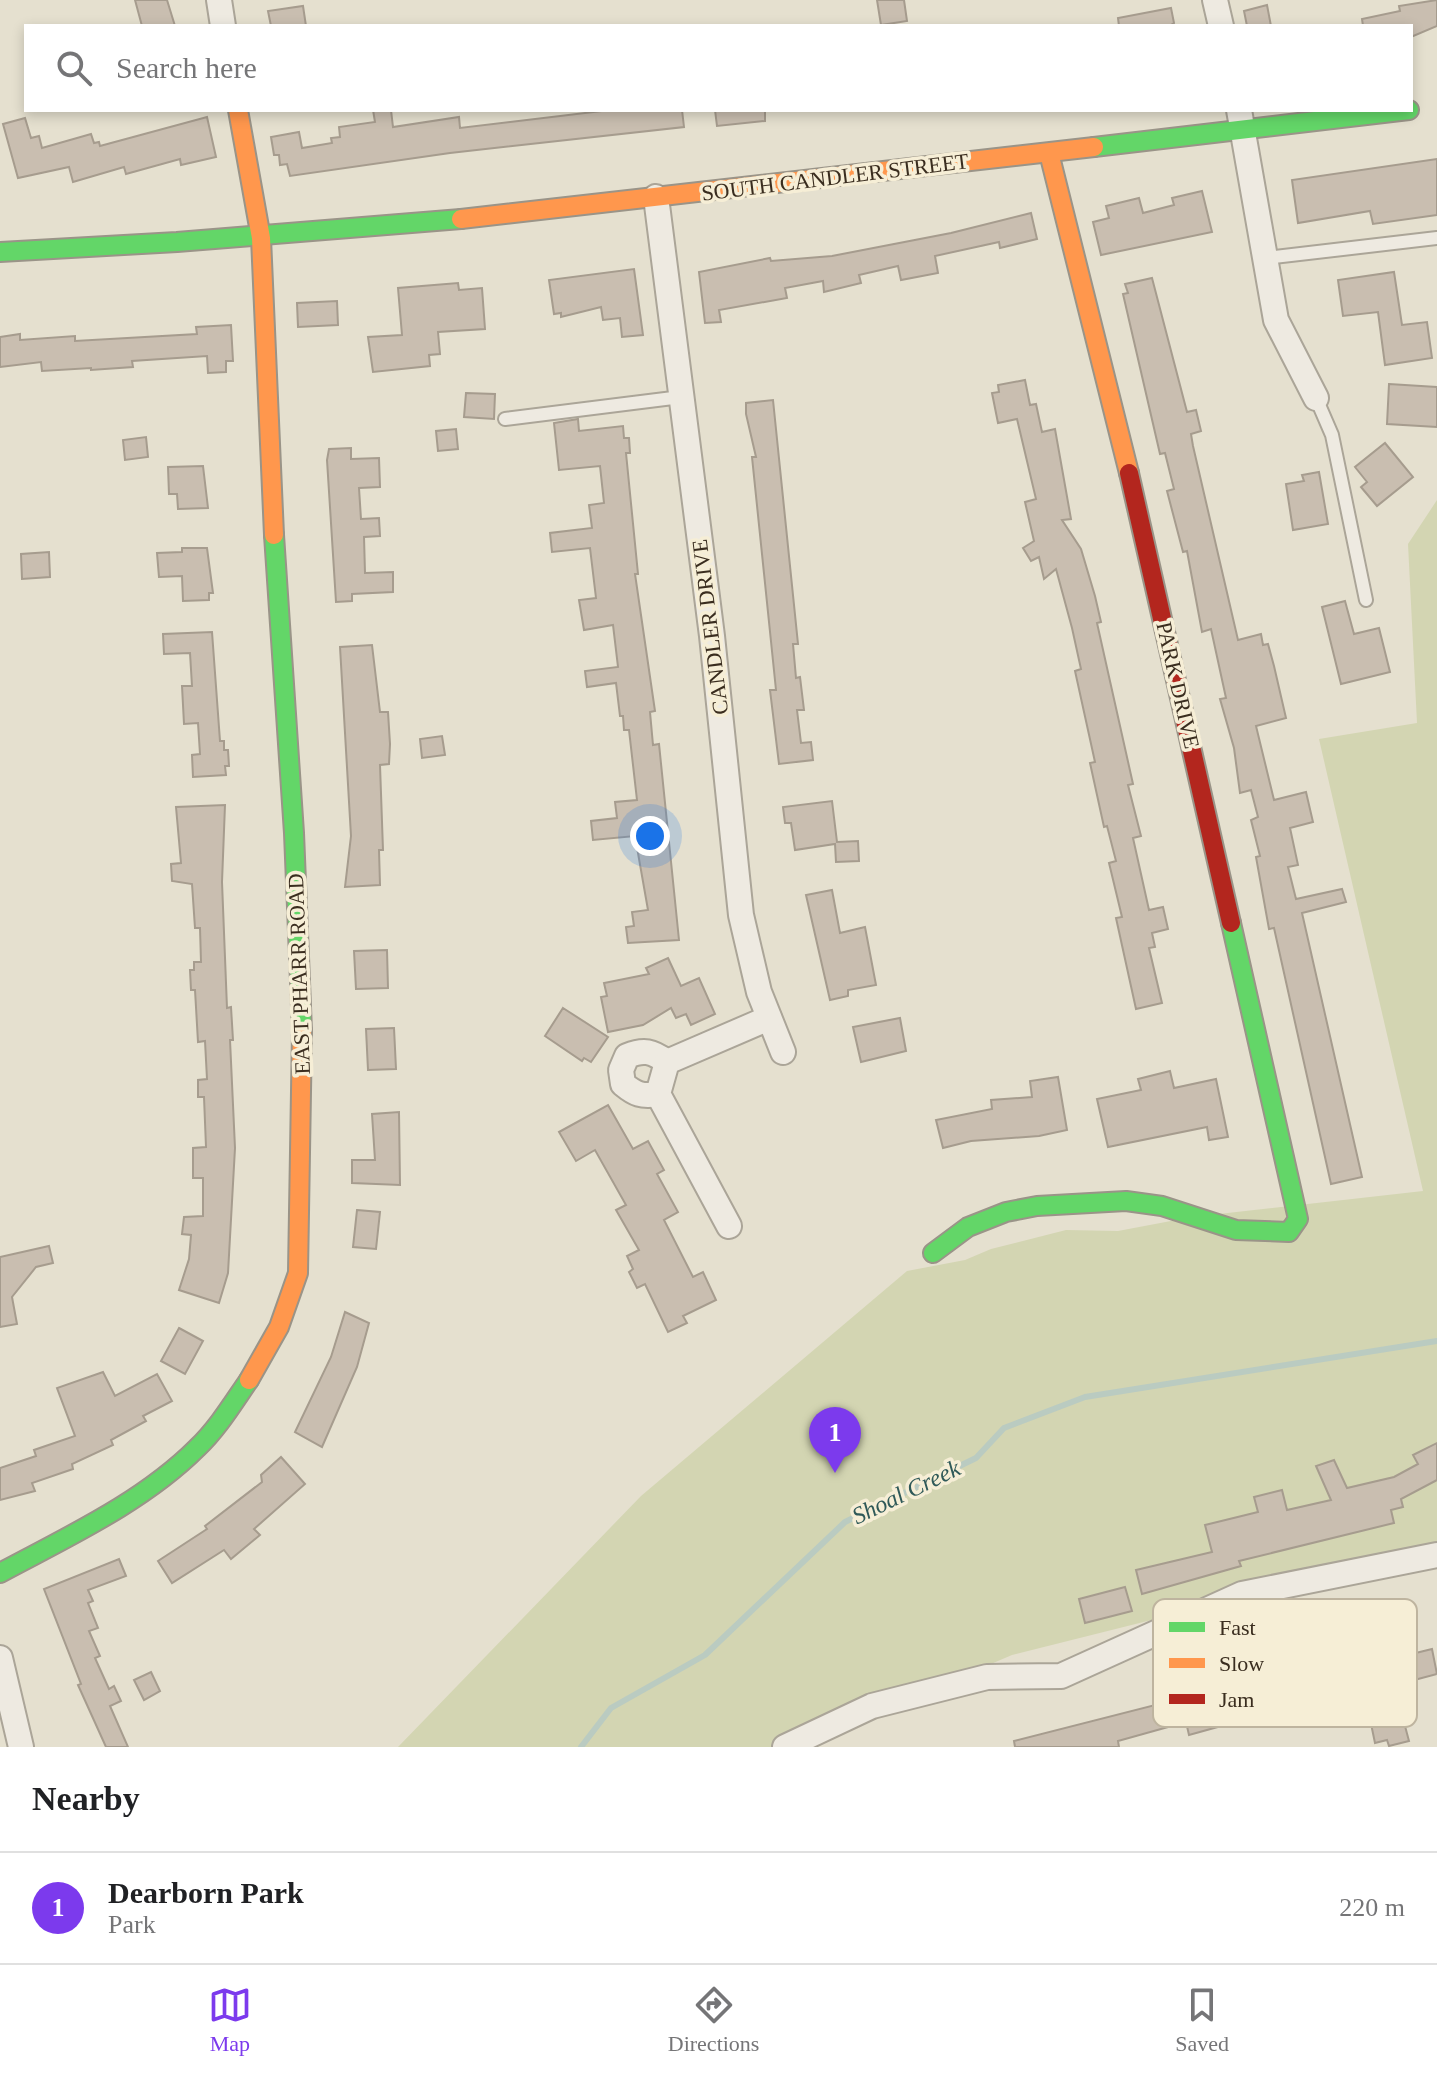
<!DOCTYPE html>
<html lang="en">
<head>
<meta charset="utf-8">
<style>
	body { margin:0; font-family:Georgia,serif; background:#f2f2f2; color:#202124 }
	.you { position:absolute; left:650px; top:836px; width:28px; height:28px; margin:-20px; border:6px solid #fff; border-radius:50%; background:#1a73e8; box-shadow:0 0 0 12px #1a73e833 }
	.badge { display:grid; place-items:center; width:52px; height:52px; border-radius:50%; background:#7c3aed; color:#fff; font-size:26px; font-weight:700 }
	.pin { position:absolute; translate:-50% -66px; filter:drop-shadow(0 2px 4px #0008) }
	.pin::after { content:''; position:absolute; top:42px; width:28px; height:24px; background:inherit; clip-path:polygon(0 0,100% 0,50% 100%) }
	.list { margin:0; padding:0; list-style:none }
	h2 { display:flex; justify-content:space-between; align-items:center; height:104px; margin:0; padding:0 32px; font-size:34px }
	h2 small { font-size:26px; font-weight:400; color:#757577 }
	.list li { display:grid; grid-template-columns:52px 1fr auto; gap:24px; align-items:center; box-sizing:border-box; height:112px; padding:0 32px; border-top:2px solid #e0e0e0 }
	.list b { display:block; font-size:30px; white-space:nowrap }
	.list p { margin:0; font-size:26px; white-space:nowrap; color:#757577 }
	.list em { font-size:26px; font-style:normal; color:#757577 }
	.icon { flex:none; width:44px; height:44px; fill:none; stroke:currentColor; stroke-width:2; stroke-linecap:round; stroke-linejoin:round }
	.map { position:relative; flex:none; width:1437px; height:1747px; overflow:hidden }
	.search { position:absolute; background:#fff; box-shadow:0 4px 12px #0003; left:24px; right:24px; top:24px; height:88px; display:flex; align-items:center; gap:20px; box-sizing:border-box; padding:0 28px; border-radius:0px; color:#757577; font-size:30px }
	.sheet { height:216px; background:#fff }
	nav { display:flex; justify-content:space-around; align-items:center; box-sizing:border-box; height:112px; border-top:2px solid #e0e0e0; background:#fff; font-size:22px; color:#757577 }
	nav a { display:grid; justify-items:center; gap:4px }
	nav .on { color:#7c3aed }
	.map>svg:first-child { display:block }
	.green { fill:#d3d5b2 }
	.lines { fill:none; stroke-linecap:round; stroke-linejoin:round }
	.stream { stroke:#bacbc1; stroke-width:6 }
	.building { fill:#c9beb0; stroke:#a69c8e; stroke-width:2 }
	.lane-casing { stroke:#aba598; stroke-width:16 }
	.street-casing { stroke:#aba598; stroke-width:28 }
	.fast-casing { stroke:#9a9488; stroke-width:22 }
	.slow-casing { stroke:#9a9488; stroke-width:22 }
	.jam-casing { stroke:#9a9488; stroke-width:22 }
	.lane { stroke:#eeeae1; stroke-width:12 }
	.street { stroke:#eeeae1; stroke-width:24 }
	.fast { stroke:#63d668; stroke-width:18 }
	.slow { stroke:#ff974d; stroke-width:18 }
	.jam { stroke:#b3261e; stroke-width:18 }
	.labels { text-anchor:middle; dominant-baseline:central; stroke-width:7; stroke-linejoin:round; paint-order:stroke }
	.street-label { font-size:22px; fill:#3a2d1f; stroke:#f6eed6 }
	.water-label { font-size:24px; font-style:italic; fill:#2f5958; stroke:#f6eed6 }
	.key { fill:#f6eed6; stroke:#beb49f; stroke-width:2 }
	.key-label { font-size:22px; fill:#3a2d1f }
</style>
</head>
<body>
<div class="map">
<svg width="1437" height="1747" viewBox="0 0 1437 1747">
	<rect width="100%" height="100%" fill="#e5e0cf"/>
	<!-- green -->
	<polygon class="green" points="1437,500 1437,1556 1275,1589 1012,1655 796,1747 398,1747 641,1496 907,1271 965,1260 991,1249 1066,1230 1118,1231 1192,1217 1423,1191 1319,739 1417,723 1408,544"/>
	<g class="lines">
		<!-- stream -->
		<polyline class="stream" points="581,1747 611,1708 705,1655 845,1522 976,1458 1004,1428 1085,1397 1437,1341"/>
	</g>
	<!-- building -->
	<g class="building">
		<polygon points="135,0 167,0 175,26 142,26"/>
		<polygon points="877,0 904,0 907,21 881,25"/>
		<polygon points="1437,0 1437,26 1411,37 1411,26 1363,26 1362,19 1400,11 1399,6"/>
		<polygon points="1267,5 1271,26 1247,26 1244,11"/>
		<polygon points="303,6 306,26 271,26 268,11"/>
		<polygon points="1171,8 1174,23 1169,26 1119,26 1118,18"/>
		<polygon points="373,110 391,110 393,127 459,117 460,128 610,110 682,110 684,127 450,153 290,176 287,164 280,165 279,155 274,155 271,137 299,132 302,148 332,143 331,138 340,137 339,127 375,122"/>
		<polygon points="715,110 765,110 765,121 717,126"/>
		<polygon points="207,117 216,157 181,165 180,159 126,174 124,167 73,182 69,167 18,178 3,124 25,118 31,138 39,136 42,148 91,134 94,143 99,142 100,146"/>
		<polygon points="1437,159 1437,215 1373,224 1370,211 1298,223 1292,180"/>
		<polygon points="1202,191 1212,232 1101,255 1093,222 1109,218 1106,206 1139,198 1143,213 1174,205 1172,198"/>
		<polygon points="1031,213 1037,239 1000,248 999,242 935,256 938,273 901,280 898,266 859,275 861,283 824,292 823,281 785,288 787,298 719,310 721,322 705,323 699,272 770,258 771,261 832,256 951,233"/>
		<polygon points="634,269 643,335 622,337 620,318 603,320 601,307 561,317 561,313 554,314 549,280"/>
		<polygon points="1394,272 1402,325 1427,322 1432,358 1385,365 1378,312 1343,316 1338,280"/>
		<polygon points="1152,278 1187,412 1196,410 1201,431 1191,434 1193,446 1238,640 1261,634 1263,645 1268,644 1274,666 1286,718 1256,726 1274,800 1306,792 1313,822 1290,828 1298,865 1288,867 1296,899 1342,889 1346,902 1302,913 1362,1177 1331,1184 1274,928 1269,929 1256,857 1260,856 1251,820 1258,817 1251,790 1240,793 1234,748 1220,699 1226,698 1211,629 1202,632 1187,551 1183,552 1167,491 1174,489 1165,453 1160,454 1123,294 1128,293 1125,284"/>
		<polygon points="458,283 459,290 482,288 485,329 438,332 440,354 429,355 430,366 373,372 368,337 402,335 398,288"/>
		<polygon points="337,301 338,325 298,327 297,303"/>
		<polygon points="231,325 233,361 226,361 226,372 208,373 207,356 132,361 133,367 91,370 91,368 42,371 41,362 0,367 0,337 20,334 20,340 75,336 75,341 197,334 196,327"/>
		<polygon points="1025,380 1030,405 1036,404 1042,432 1055,429 1071,519 1062,520 1081,549 1095,596 1101,622 1097,623 1133,784 1128,785 1141,836 1133,838 1149,910 1163,907 1168,929 1152,933 1155,947 1149,948 1162,1003 1136,1009 1116,918 1122,917 1109,863 1116,861 1107,826 1104,827 1090,763 1095,762 1075,671 1081,669 1072,628 1056,569 1044,579 1039,557 1031,561 1023,548 1034,541 1025,502 1036,499 1017,419 998,423 992,393 999,392 998,385"/>
		<polygon points="1389,384 1437,387 1437,427 1387,424"/>
		<polygon points="466,393 495,394 494,419 464,417"/>
		<polygon points="773,400 798,644 793,644 796,678 800,677 804,710 797,710 801,743 811,742 813,760 779,764 770,690 776,690 752,457 756,457 746,414 746,403"/>
		<polygon points="578,419 579,431 623,426 624,438 629,438 630,453 626,453 638,574 635,574 655,711 650,712 653,745 659,744 679,940 628,943 626,927 634,926 632,912 648,910 635,836 593,840 591,821 617,818 615,802 637,800 629,730 624,730 623,716 620,716 616,683 587,687 585,671 618,667 613,625 584,630 579,600 596,598 590,548 552,552 550,533 592,528 589,505 604,503 600,466 559,470 554,423"/>
		<polygon points="456,429 458,449 438,451 436,431"/>
		<polygon points="146,437 148,457 125,460 123,440"/>
		<polygon points="1385,443 1413,477 1377,506 1361,487 1367,482 1355,467"/>
		<polygon points="351,448 351,459 379,458 380,487 359,488 361,519 379,518 380,536 364,537 365,573 393,572 393,592 352,594 352,601 336,602 327,460 329,449"/>
		<polygon points="203,466 208,508 178,509 177,494 169,494 168,467"/>
		<polygon points="1319,472 1328,524 1293,530 1286,484 1304,481 1302,475"/>
		<polygon points="182,548 207,548 213,593 209,593 209,600 183,601 182,576 159,577 157,553 182,552"/>
		<polygon points="49,552 50,577 22,579 21,554"/>
		<polygon points="1345,601 1354,634 1379,628 1390,672 1341,684 1322,607"/>
		<polygon points="212,632 220,741 224,741 224,750 228,750 229,766 225,766 226,775 193,777 192,755 200,754 198,723 184,724 182,686 192,686 190,653 164,654 163,634"/>
		<polygon points="372,645 380,712 388,712 390,744 389,764 380,765 383,850 379,850 380,885 345,887 351,836 340,647"/>
		<polygon points="442,736 445,755 422,758 420,739"/>
		<polygon points="832,801 837,842 858,841 859,861 836,862 835,844 795,850 791,823 785,823 783,807"/>
		<polygon points="225,805 222,882 227,1008 231,1007 233,1040 230,1040 235,1148 228,1273 219,1303 179,1290 189,1259 191,1235 182,1234 184,1217 203,1216 203,1178 193,1178 193,1148 206,1147 204,1097 198,1097 198,1080 207,1079 205,1041 198,1042 195,990 191,990 190,970 194,970 194,962 201,962 200,928 195,928 192,884 172,881 171,864 181,863 176,807"/>
		<polygon points="832,890 840,933 865,927 876,985 848,990 848,996 830,1000 806,895"/>
		<polygon points="387,950 388,988 356,989 354,951"/>
		<polygon points="668,958 681,986 699,978 715,1014 691,1025 686,1014 676,1018 671,1008 643,1025 608,1032 601,997 607,996 604,983 649,974 646,968"/>
		<polygon points="563,1008 608,1037 591,1062 584,1058 582,1061 545,1036"/>
		<polygon points="900,1018 906,1051 861,1062 853,1027"/>
		<polygon points="394,1028 396,1069 368,1070 366,1029"/>
		<polygon points="1170,1071 1174,1088 1216,1079 1228,1137 1209,1140 1207,1127 1108,1147 1097,1099 1141,1090 1138,1079"/>
		<polygon points="1058,1077 1067,1130 1039,1136 971,1141 943,1148 936,1120 992,1109 991,1100 1032,1097 1030,1081"/>
		<polygon points="608,1105 633,1149 648,1141 664,1170 657,1174 678,1212 664,1220 693,1277 703,1272 716,1300 683,1316 687,1323 668,1332 645,1284 637,1288 629,1272 633,1269 627,1256 639,1250 616,1210 626,1205 595,1150 576,1161 559,1132"/>
		<polygon points="399,1112 400,1185 352,1183 352,1160 375,1160 372,1114"/>
		<polygon points="357,1210 380,1212 376,1249 353,1247"/>
		<polygon points="49,1246 53,1263 36,1267 12,1297 17,1324 0,1327 0,1257"/>
		<polygon points="345,1312 369,1323 357,1367 322,1447 295,1432 331,1357"/>
		<polygon points="179,1328 203,1341 185,1374 161,1361"/>
		<polygon points="103,1372 115,1396 157,1374 172,1401 143,1416 146,1421 111,1440 113,1445 72,1464 73,1469 32,1483 35,1491 0,1500 0,1468 36,1456 34,1450 75,1436 57,1388"/>
		<polygon points="1437,1443 1437,1480 1401,1499 1403,1507 1391,1510 1394,1523 1239,1561 1241,1566 1142,1594 1136,1570 1212,1552 1205,1525 1258,1512 1254,1497 1282,1490 1287,1510 1331,1500 1316,1466 1334,1460 1347,1488 1394,1477 1418,1464 1413,1455"/>
		<polygon points="281,1457 305,1484 254,1529 260,1535 231,1559 224,1550 172,1583 158,1561 207,1529 205,1526 262,1482 261,1475"/>
		<polygon points="119,1559 126,1576 88,1590 93,1601 88,1603 98,1628 89,1631 100,1656 95,1658 109,1689 114,1686 121,1701 110,1706 128,1747 106,1747 78,1685 81,1684 44,1589"/>
		<polygon points="1125,1587 1132,1611 1085,1623 1079,1599"/>
		<polygon points="1432,1649 1437,1674 1403,1683 1401,1678 1344,1692 1341,1684 1278,1699 1222,1714 1225,1725 1189,1735 1186,1722 1118,1741 1119,1747 1015,1747 1014,1741 1324,1662 1326,1668 1381,1655 1383,1661"/>
		<polygon points="151,1672 160,1691 144,1700 134,1680"/>
		<polygon points="1401,1711 1409,1741 1389,1746 1387,1740 1375,1743 1370,1719"/>
	</g>
	<g class="lines">
		<defs>
			<g id="lane">
				<polyline points="1266,258 1437,238"/>
				<polyline points="1316,398 1332,435 1366,600"/>
				<polyline points="505,419 681,397"/>
			</g>
			<g id="street">
				<polyline points="219,0 223,26"/>
				<polyline points="1215,0 1221,26"/>
				<polyline points="1239,110 1276,320 1316,398"/>
				<polyline points="656,197 712,636 741,915 759,992 783,1052"/>
				<path d="M658 1094C642 1097 635 1094 623 1084L621 1070 627 1056C644 1049 652 1051 667 1062"/>
				<polyline points="729,1226 658,1094 667,1062 769,1018"/>
				<polyline points="0,1658 21,1747"/>
				<polyline points="785,1747 872,1706 987,1677 1061,1676 1242,1594 1437,1555"/>
			</g>
			<g id="fast">
				<polyline points="1094,147 1409,110"/>
				<polyline points="0,252 177,242 461,219"/>
				<polyline points="274,535 294,833 302,1031"/>
				<polyline points="933,1253 968,1227 1006,1212 1037,1206 1126,1201 1162,1206 1236,1230 1289,1232 1298,1219 1231,923"/>
				<path d="M0 1573C67 1537 143 1502 197 1448 218 1428 233 1403 249 1380"/>
			</g>
			<g id="slow">
				<polyline points="238,110 261,238 274,535"/>
				<polyline points="1049,153 1129,473"/>
				<polyline points="461,219 1094,147"/>
				<polyline points="249,1380 279,1327 298,1273 302,1031"/>
			</g>
			<polyline id="jam" points="1129,473 1231,923"/>
		</defs>
		<!-- lane casing -->
		<use href="#lane" class="lane-casing"/>
		<!-- street casing -->
		<use href="#street" class="street-casing"/>
		<!-- fast casing -->
		<use href="#fast" class="fast-casing"/>
		<!-- slow casing -->
		<use href="#slow" class="slow-casing"/>
		<!-- jam casing -->
		<use href="#jam" class="jam-casing"/>
		<!-- lane -->
		<use href="#lane" class="lane"/>
		<!-- street -->
		<use href="#street" class="street"/>
		<!-- fast -->
		<use href="#fast" class="fast"/>
		<!-- slow -->
		<use href="#slow" class="slow"/>
		<!-- jam -->
		<use href="#jam" class="jam"/>
	</g>
	<g class="labels">
		<!-- street labels -->
		<g class="street-label">
			<text transform="translate(835 177) rotate(-7)">SOUTH CANDLER STREET</text>
			<text transform="translate(710 627) rotate(-97)">CANDLER DRIVE</text>
			<text transform="translate(1178 685) rotate(77)">PARK DRIVE</text>
			<text transform="translate(299 974) rotate(-92)">EAST PHARR ROAD</text>
		</g>
		<!-- water labels -->
		<g class="water-label">
			<text transform="translate(906 1492) rotate(-26)">Shoal Creek</text>
		</g>
	</g>
	<!-- legend -->
	<rect x="1153" y="1599" width="264" height="128" rx="12" class="key"/>
	<rect x="1169" y="1622" width="36" height="10" fill="#63d668"/>
	<rect x="1169" y="1658" width="36" height="10" fill="#ff974d"/>
	<rect x="1169" y="1694" width="36" height="10" fill="#b3261e"/>
	<g class="key-label">
		<text x="1219" y="1635">Fast</text>
		<text x="1219" y="1671">Slow</text>
		<text x="1219" y="1707">Jam</text>
	</g>
</svg>
<div class="you"></div>
<div class="pin badge" style="left:835px;top:1473px">1</div>
<div class="search"><svg class="icon" aria-label="search" viewBox="0 0 24 24"><circle cx="10" cy="10" r="6"/><path d="M15 15l6 6"/></svg>Search here</div>
</div>
<section class="sheet">
<h2>Nearby<small></small></h2>
<ul class="list">
<li><span class="badge">1</span><div><b>Dearborn Park</b><p>Park</p></div><em>220 m</em></li>
</ul>
</section>
<nav>
<a class="on"><svg class="icon" aria-label="map" viewBox="0 0 24 24"><path d="M3 6l6-2 6 2 6-2v14l-6 2-6-2-6 2zM9 4v14M15 6v14"/></svg>Map</a>
<a><svg class="icon" aria-label="directions" viewBox="0 0 24 24"><path d="M12 3l9 9-9 9-9-9zM9 14v-3h6M13 9l2 2-2 2"/></svg>Directions</a>
<a><svg class="icon" aria-label="saved" viewBox="0 0 24 24"><path d="M7 4h10v16l-5-4-5 4z"/></svg>Saved</a>
</nav>
</body>
</html>
